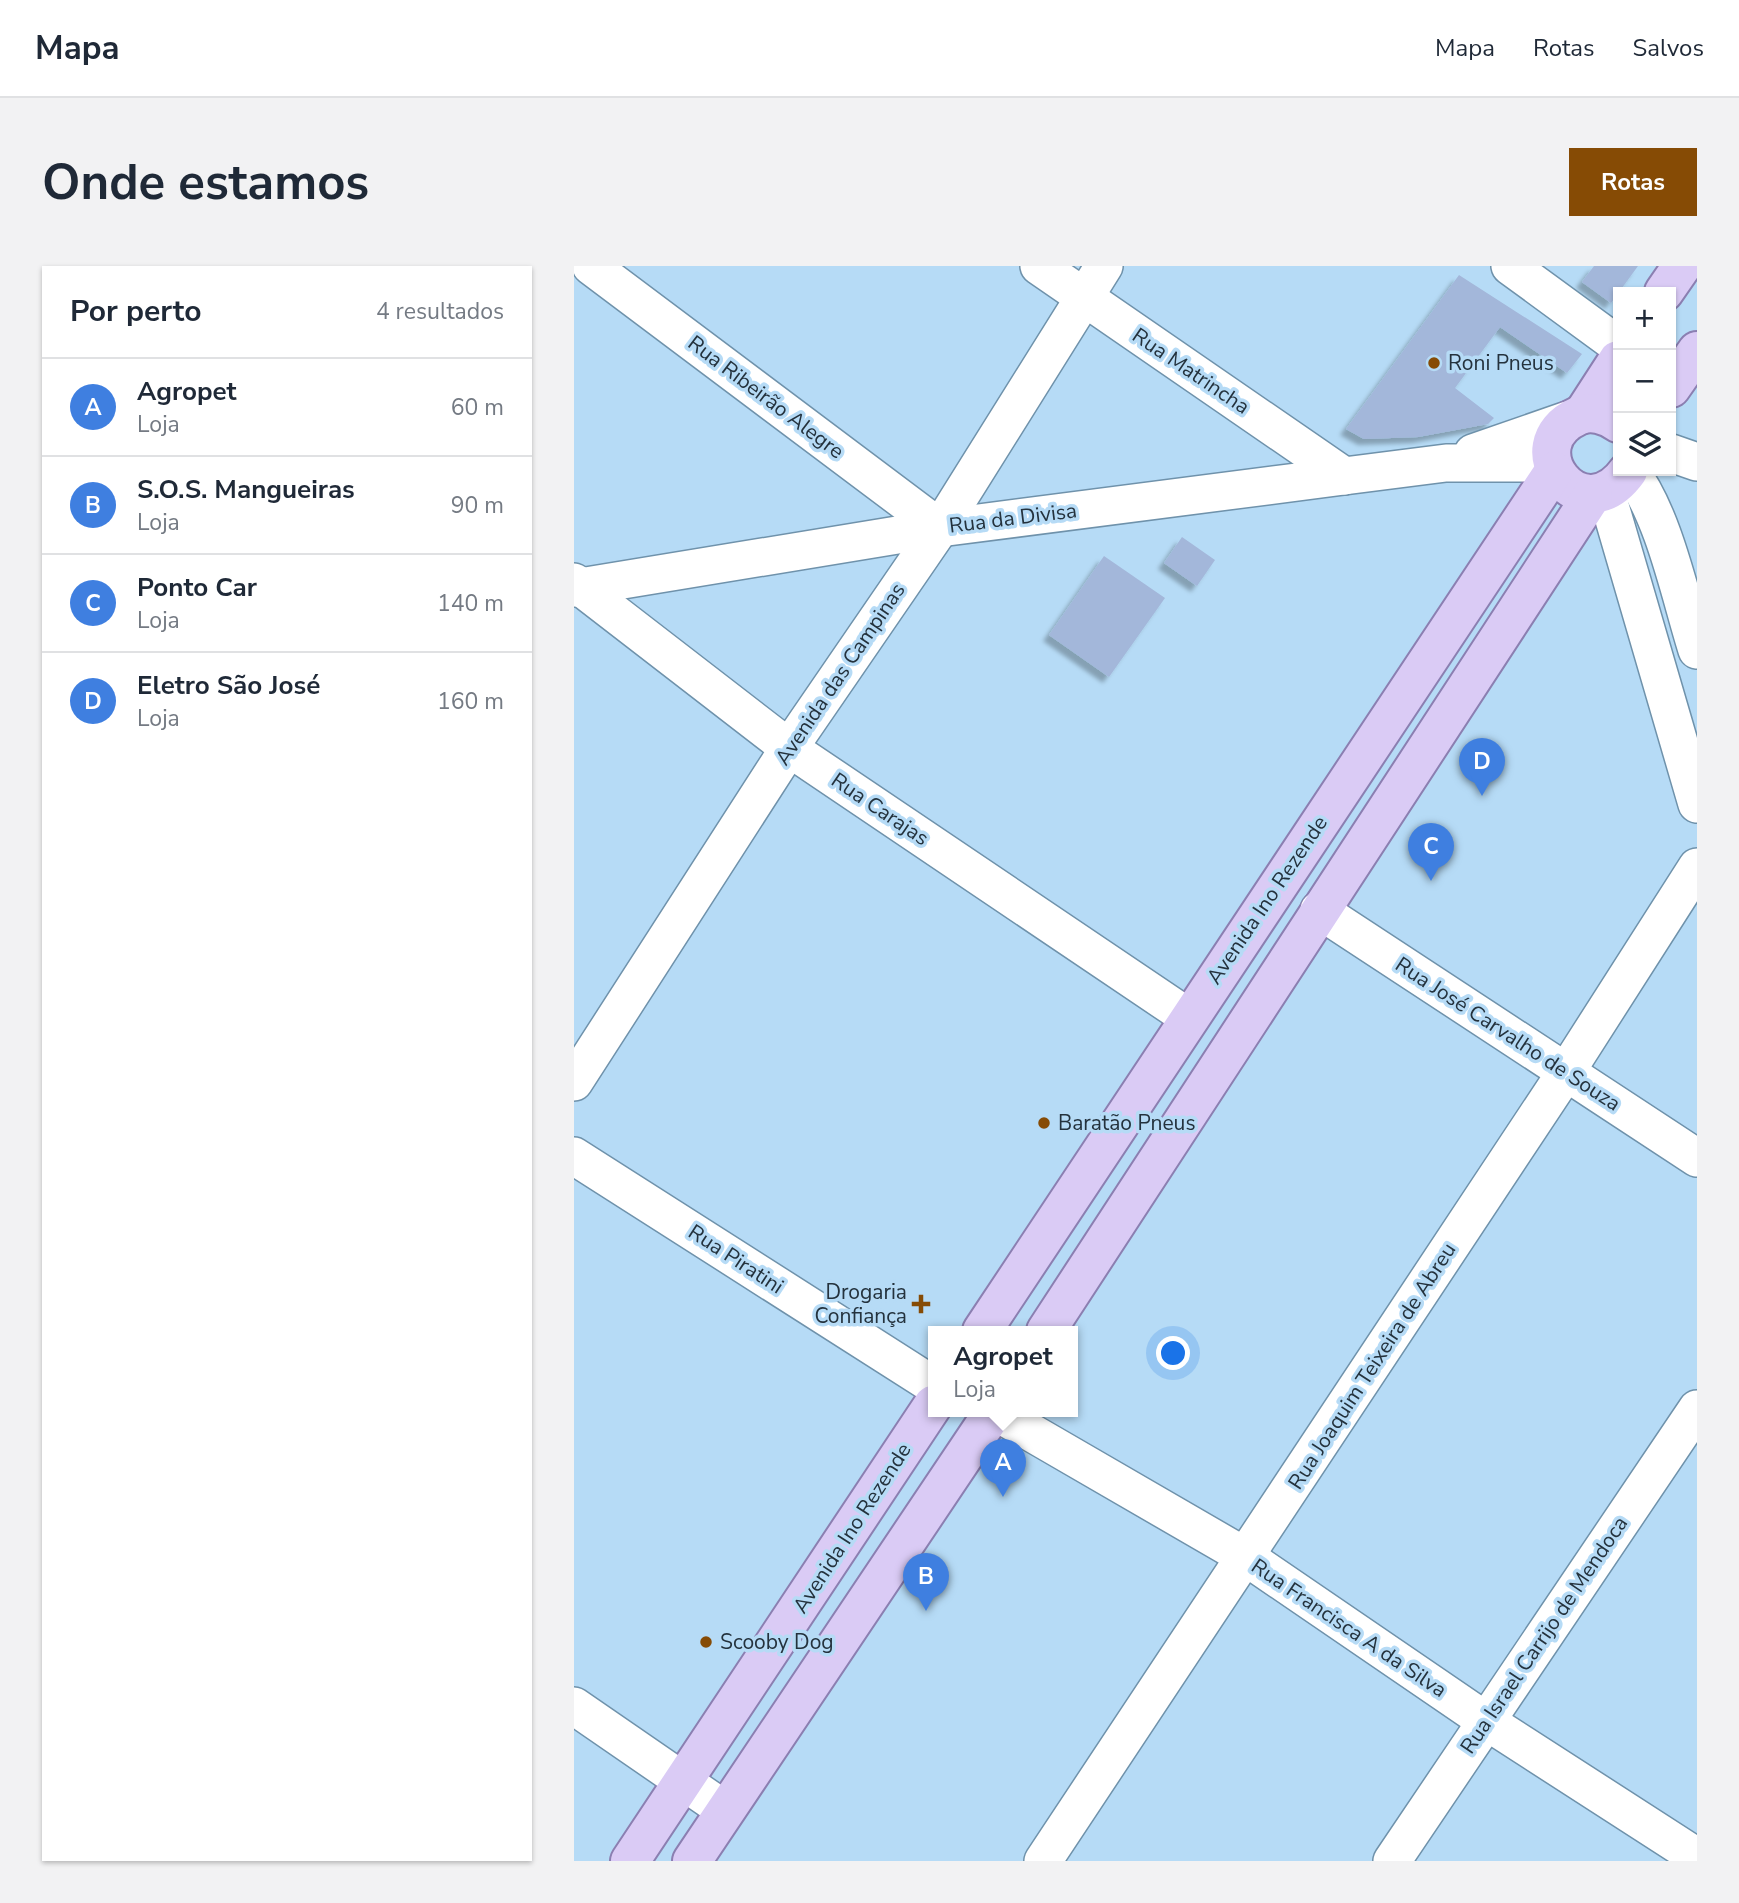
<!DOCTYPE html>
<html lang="pt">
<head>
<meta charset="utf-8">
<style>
	body { margin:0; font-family:"Nunito Sans",sans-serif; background:#f2f2f3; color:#1f2937 }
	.controls { position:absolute; right:21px; top:21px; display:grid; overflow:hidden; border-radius:0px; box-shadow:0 2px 5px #0004 }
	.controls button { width:63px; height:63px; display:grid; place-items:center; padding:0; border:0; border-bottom:2px solid #e0e1e3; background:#fff; color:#1f2937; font:35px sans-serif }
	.you { position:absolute; left:600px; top:1088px; width:24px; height:24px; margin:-18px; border:5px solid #fff; border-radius:50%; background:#1a73e8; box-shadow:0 0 0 10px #1a73e833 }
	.badge { display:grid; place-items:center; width:46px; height:46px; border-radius:50%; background:#864b05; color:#fff; font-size:23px; font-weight:700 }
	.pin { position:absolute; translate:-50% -58px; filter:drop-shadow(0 2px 4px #0008) }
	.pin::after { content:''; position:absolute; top:37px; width:24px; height:21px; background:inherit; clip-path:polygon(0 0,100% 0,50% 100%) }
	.popup { position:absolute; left:354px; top:1060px; width:150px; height:91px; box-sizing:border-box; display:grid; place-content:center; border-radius:0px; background:#fff; filter:drop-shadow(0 2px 5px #0005); font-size:23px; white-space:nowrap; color:#747a83 }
	.popup b { font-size:26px; color:#1f2937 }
	.popup::after { content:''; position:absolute; left:50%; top:100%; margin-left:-14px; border:14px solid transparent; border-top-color:#fff }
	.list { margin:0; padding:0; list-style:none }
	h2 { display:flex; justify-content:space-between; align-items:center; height:91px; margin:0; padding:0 28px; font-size:30px }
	h2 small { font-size:23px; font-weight:400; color:#747a83 }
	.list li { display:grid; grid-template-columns:46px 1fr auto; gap:21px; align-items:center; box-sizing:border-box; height:98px; padding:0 28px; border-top:2px solid #e0e1e3 }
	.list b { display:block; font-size:26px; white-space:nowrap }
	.list p { margin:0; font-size:23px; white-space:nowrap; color:#747a83 }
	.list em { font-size:23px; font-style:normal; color:#747a83 }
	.icon { flex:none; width:38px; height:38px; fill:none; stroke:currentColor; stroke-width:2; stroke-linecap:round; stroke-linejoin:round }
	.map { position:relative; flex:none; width:1123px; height:1595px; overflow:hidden; border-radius:0px }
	header { display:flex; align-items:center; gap:42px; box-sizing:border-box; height:98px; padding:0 35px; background:#fff; border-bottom:2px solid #e0e1e3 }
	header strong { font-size:33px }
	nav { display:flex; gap:38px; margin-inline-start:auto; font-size:24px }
	.intro { display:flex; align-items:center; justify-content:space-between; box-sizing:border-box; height:168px; padding:0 42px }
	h1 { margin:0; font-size:49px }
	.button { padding:18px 32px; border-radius:0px; background:#864b05; color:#fff; font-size:24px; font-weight:700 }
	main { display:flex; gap:42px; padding:0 42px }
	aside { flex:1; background:#fff; border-radius:0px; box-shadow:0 2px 5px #0004 }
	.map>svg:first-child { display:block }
	.building { fill:#a3b7da; filter:url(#shadow) }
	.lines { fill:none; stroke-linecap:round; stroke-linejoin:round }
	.minor-casing { stroke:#6f92ab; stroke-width:40 }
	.major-casing { stroke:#8b7fb1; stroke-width:42 }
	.minor { stroke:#fff; stroke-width:37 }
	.major { stroke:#dacbf5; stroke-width:38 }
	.poi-dot { fill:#864b05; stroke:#b6dbf6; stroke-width:2.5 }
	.labels { text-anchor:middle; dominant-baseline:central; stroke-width:7; stroke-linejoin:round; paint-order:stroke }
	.poi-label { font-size:21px; fill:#24323d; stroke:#b6dbf6; text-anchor:start }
	.street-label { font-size:21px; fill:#24323d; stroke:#b6dbf6 }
</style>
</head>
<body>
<header>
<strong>Mapa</strong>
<nav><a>Mapa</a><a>Rotas</a><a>Salvos</a></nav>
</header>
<div class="intro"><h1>Onde estamos</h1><a class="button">Rotas</a></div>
<main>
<aside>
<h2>Por perto<small>4 resultados</small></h2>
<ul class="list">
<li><span class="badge" style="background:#3f7fe0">A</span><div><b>Agropet</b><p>Loja</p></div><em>60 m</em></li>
<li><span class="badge" style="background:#3f7fe0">B</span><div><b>S.O.S. Mangueiras</b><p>Loja</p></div><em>90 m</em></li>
<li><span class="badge" style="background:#3f7fe0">C</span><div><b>Ponto Car</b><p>Loja</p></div><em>140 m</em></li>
<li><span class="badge" style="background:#3f7fe0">D</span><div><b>Eletro São José</b><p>Loja</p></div><em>160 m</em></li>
</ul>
</aside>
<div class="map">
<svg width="1123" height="1595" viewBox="0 0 1123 1595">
	<defs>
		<filter id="shadow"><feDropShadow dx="-6" dy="6" stdDeviation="2" flood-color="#0004"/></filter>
	</defs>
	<rect width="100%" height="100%" fill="#b6dbf6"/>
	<!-- building -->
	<g class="building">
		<polygon points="1020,0 1064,0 1037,37 1008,16"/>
		<polygon points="885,9 1008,88 993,107 926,61 881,122 920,152 914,158 844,171 790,173 772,163"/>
		<polygon points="608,271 641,294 623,320 590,297"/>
		<polygon points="530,290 591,332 535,411 475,369"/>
	</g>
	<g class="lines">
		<defs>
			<g id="minor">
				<polyline points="17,0 366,262"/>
				<polyline points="465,0 770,210"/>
				<polyline points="936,0 1044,79"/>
				<polyline points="899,187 994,154"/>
				<polyline points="1097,187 1123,196"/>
				<path d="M1056 205C1090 249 1106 330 1123 384"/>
				<polyline points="1032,226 1123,538"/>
				<polyline points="0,316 215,482 614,751"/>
				<polyline points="0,322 366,262 770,210 872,197 978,197"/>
				<polyline points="745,644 1123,892"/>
				<polyline points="0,816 215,482 366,262 530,0"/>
				<polyline points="0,890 359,1119"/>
				<polyline points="420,1145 672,1291 912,1455 1123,1591"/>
				<polyline points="0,1440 151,1544"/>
				<polyline points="469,1595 992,806 1123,601"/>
				<polyline points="818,1595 1123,1143"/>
			</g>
			<g id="major">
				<polyline points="1090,26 1108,0"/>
				<polyline points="1097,122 1123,85"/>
				<polyline points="1009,148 1044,94"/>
				<path d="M1044 157C1033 149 1017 144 1004 150 939 179 1007 270 1054 205"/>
				<polyline points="408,1065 980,205"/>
				<polyline points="472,1065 1019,228"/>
				<polyline points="56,1595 359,1139"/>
				<polyline points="118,1595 420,1145"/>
			</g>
		</defs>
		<!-- minor casing -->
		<use href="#minor" class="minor-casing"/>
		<!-- major casing -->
		<use href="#major" class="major-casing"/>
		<!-- minor -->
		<use href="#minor" class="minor"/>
		<!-- major -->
		<use href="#major" class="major"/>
	</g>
	<!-- markers -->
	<g class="poi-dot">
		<circle cx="860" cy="97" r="7"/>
		<circle cx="470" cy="857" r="7"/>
		<path d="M343.5 1027.5h7v7h7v7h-7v7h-7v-7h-7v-7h7z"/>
		<circle cx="132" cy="1376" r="7"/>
	</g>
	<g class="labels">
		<!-- poi labels -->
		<g class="poi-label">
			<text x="874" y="97">Roni Pneus</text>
			<text x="484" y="857">Baratão Pneus</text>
			<text x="333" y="1026" text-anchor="end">Drogaria<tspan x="333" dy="24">Confiança</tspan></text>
			<text x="146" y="1376">Scooby Dog</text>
		</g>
		<!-- street labels -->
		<g class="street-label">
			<text transform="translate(617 105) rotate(34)">Rua Matrincha</text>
			<text transform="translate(192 131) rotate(37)">Rua Ribeirão Alegre</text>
			<text transform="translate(439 252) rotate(-7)">Rua da Divisa</text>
			<text transform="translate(266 408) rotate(-56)">Avenida das Campinas</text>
			<text transform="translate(306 543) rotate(34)">Rua Carajas</text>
			<text transform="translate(693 634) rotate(-56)">Avenida Ino Rezende</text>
			<text transform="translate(934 768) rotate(33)">Rua José Carvalho de Souza</text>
			<text transform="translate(162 993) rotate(33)">Rua Piratini</text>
			<text transform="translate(798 1100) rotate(-57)">Rua Joaquim Teixeira de Abreu</text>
			<text transform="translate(278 1262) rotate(-57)">Avenida Ino Rezende</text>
			<text transform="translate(775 1362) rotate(34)">Rua Francisca A da Silva</text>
			<text transform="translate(970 1369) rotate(-56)">Rua Israel Carrijo de Mendoca</text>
		</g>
	</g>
</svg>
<div class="controls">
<button>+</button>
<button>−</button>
<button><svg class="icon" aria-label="layers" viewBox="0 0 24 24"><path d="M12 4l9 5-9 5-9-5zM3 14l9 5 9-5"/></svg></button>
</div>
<div class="you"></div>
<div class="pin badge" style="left:429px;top:1231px;background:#3f7fe0">A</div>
<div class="popup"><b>Agropet</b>Loja</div>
<div class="pin badge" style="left:352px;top:1345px;background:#3f7fe0">B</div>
<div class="pin badge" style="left:857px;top:615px;background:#3f7fe0">C</div>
<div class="pin badge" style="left:908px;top:530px;background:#3f7fe0">D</div>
</div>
</main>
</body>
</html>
